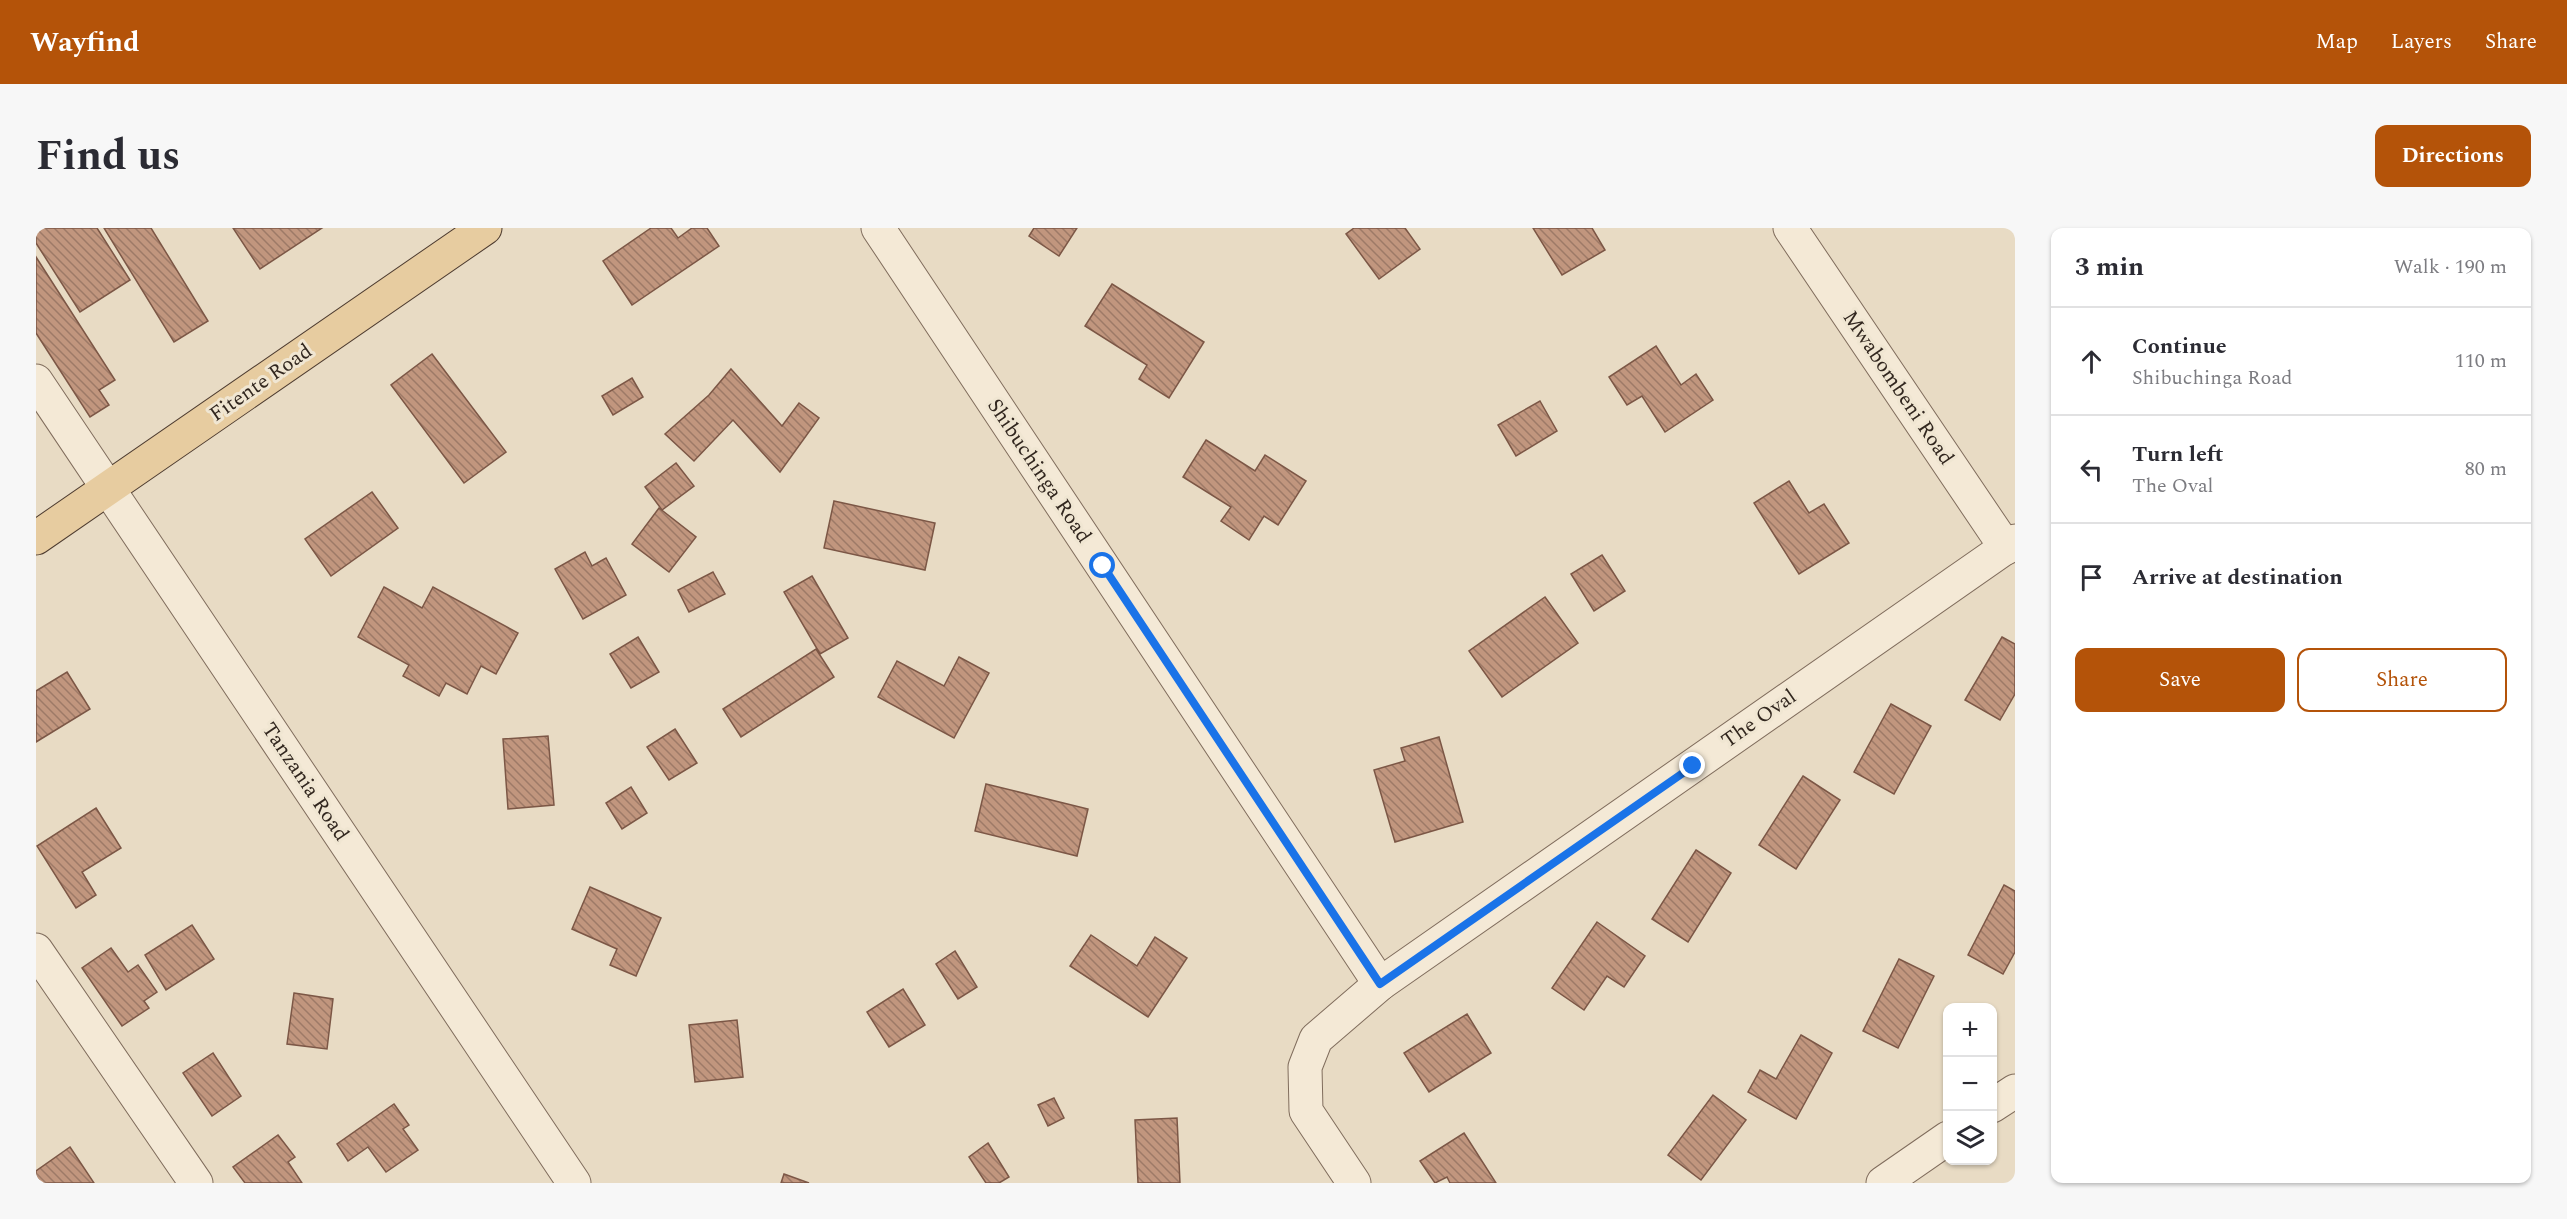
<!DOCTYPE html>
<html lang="en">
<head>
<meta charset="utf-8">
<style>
	body { margin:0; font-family:Spectral,serif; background:#f7f7f7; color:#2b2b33 }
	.controls { position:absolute; right:18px; bottom:18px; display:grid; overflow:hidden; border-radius:12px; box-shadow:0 2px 4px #0004 }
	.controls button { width:54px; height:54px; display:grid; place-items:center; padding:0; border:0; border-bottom:2px solid #e1e1e2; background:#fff; color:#2b2b33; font:30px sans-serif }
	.stop { position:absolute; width:18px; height:18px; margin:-14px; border:4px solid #1a73e8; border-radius:50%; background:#fff }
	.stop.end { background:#1a73e8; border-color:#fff; box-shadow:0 2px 6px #0008 }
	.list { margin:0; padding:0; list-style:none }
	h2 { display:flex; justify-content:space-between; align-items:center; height:78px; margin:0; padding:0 24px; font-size:26px }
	h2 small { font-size:20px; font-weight:400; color:#7c7c81 }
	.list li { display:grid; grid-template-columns:39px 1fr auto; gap:18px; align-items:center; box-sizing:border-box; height:108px; padding:0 24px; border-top:2px solid #e1e1e2 }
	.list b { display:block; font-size:22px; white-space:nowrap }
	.list p { margin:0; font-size:20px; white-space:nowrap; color:#7c7c81 }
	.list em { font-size:20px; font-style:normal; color:#7c7c81 }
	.actions { display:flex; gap:12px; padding:18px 24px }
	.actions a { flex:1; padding:14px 0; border:2px solid #b45309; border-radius:12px; text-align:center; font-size:21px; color:#b45309 }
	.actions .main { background:#b45309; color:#fff }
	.icon { flex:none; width:33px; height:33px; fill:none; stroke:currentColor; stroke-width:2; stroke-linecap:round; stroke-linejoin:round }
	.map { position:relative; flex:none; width:1979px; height:955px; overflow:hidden; border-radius:12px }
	header { display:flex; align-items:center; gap:36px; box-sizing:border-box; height:84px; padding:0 30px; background:#b45309; color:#fff }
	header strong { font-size:28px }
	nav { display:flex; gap:33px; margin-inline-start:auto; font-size:21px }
	.intro { display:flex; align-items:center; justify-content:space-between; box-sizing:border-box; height:144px; padding:0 36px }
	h1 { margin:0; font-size:42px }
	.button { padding:15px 27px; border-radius:12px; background:#b45309; color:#fff; font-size:21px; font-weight:700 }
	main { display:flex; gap:36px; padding:0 36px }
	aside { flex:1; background:#fff; border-radius:12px; box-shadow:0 2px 4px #0004 }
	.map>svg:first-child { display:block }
	.building { fill:url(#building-back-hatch); stroke:#7c5746; stroke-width:1.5 }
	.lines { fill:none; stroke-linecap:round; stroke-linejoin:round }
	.minor-casing { stroke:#806d5d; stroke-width:35 }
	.major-casing { stroke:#4e3c30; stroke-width:35 }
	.minor { stroke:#f4e9d6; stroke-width:33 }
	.major { stroke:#e7cca0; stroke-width:33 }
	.route { stroke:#1a73e8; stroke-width:8 }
	.labels { text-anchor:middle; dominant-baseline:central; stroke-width:6; stroke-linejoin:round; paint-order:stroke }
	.street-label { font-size:21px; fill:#32271f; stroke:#f0e6d2 }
</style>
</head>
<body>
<header>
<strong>Wayfind</strong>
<nav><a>Map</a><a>Layers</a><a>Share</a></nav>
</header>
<div class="intro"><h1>Find us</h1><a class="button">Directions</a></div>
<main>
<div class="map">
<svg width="1979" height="955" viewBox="0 0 1979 955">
	<defs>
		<pattern id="building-back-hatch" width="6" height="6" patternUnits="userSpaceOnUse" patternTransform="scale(1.5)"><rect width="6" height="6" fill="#c1967e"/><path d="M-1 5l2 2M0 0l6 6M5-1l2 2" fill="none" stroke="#9d7a67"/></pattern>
	</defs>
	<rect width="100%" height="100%" fill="#e8dbc4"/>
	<!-- building -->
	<g class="building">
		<polygon points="0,0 61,0 94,52 44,84 0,15"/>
		<polygon points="68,0 115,0 172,93 138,114"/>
		<polygon points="197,0 286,0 224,41"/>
		<polygon points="615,0 635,0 642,10 656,0 671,0 683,18 596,77 567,33"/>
		<polygon points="998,0 1041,0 1023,28 993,8"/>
		<polygon points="1318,0 1369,0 1384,21 1343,51 1310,6"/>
		<polygon points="1497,0 1556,0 1569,22 1526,47"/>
		<polygon points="0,29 79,152 63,162 73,177 54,189 0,105"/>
		<polygon points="1076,56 1168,114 1133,170 1103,151 1111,137 1049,98"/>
		<polygon points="1620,118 1645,157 1660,146 1677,172 1629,204 1606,168 1591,177 1573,149"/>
		<polygon points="396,126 470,224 428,255 355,157"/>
		<polygon points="695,141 746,198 763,175 783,190 744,244 697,192 658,233 629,206 673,167"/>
		<polygon points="596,150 607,169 577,187 566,168"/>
		<polygon points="1504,173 1521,203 1480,228 1462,197"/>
		<polygon points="1170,212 1219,243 1229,227 1270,253 1242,297 1228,288 1213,312 1185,293 1195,279 1147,249"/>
		<polygon points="640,235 658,258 626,282 609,259"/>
		<polygon points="1753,253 1773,285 1788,276 1813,315 1763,346 1718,275"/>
		<polygon points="336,264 362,300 295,348 269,311"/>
		<polygon points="798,273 899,295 889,342 788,320"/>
		<polygon points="623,280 660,309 633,344 596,316"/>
		<polygon points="549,324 556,338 570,330 590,367 547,391 519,341"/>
		<polygon points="1566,327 1589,363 1558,383 1535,346"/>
		<polygon points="677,344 689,366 653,384 642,362"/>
		<polygon points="776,348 812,410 784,426 748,364"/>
		<polygon points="348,359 386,380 397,359 482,405 460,446 445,438 431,466 410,455 403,468 367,448 373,437 322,409"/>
		<polygon points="1509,369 1542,415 1466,469 1433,423"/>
		<polygon points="602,409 623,444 595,460 574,426"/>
		<polygon points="1966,409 1979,416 1979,466 1964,492 1929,472"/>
		<polygon points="780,421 798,449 705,509 687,481"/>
		<polygon points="923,429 953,445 918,510 842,469 861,433 908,458"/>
		<polygon points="31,444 54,481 0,514 0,463"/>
		<polygon points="1855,476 1895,498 1858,566 1818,544"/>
		<polygon points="639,501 661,535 633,552 611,519"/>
		<polygon points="512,508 518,577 472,581 467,511"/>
		<polygon points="1403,509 1427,594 1359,614 1338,542 1369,533 1365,520"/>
		<polygon points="1767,548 1804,572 1760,641 1723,617"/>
		<polygon points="950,556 1052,581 1041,628 939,603"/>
		<polygon points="595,559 611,585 586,601 570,575"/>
		<polygon points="60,580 85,620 46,644 60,667 40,680 1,618"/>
		<polygon points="1660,622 1695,645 1652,714 1616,691"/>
		<polygon points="1968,657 1979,663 1979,724 1967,746 1932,727"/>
		<polygon points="554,659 625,690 600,748 574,737 581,721 536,701"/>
		<polygon points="1561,694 1609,728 1588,759 1571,748 1548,782 1516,760"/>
		<polygon points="156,697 178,731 130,762 109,727"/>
		<polygon points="1055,707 1101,738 1119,709 1151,730 1112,789 1034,738"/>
		<polygon points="75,720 92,744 102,737 121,764 108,773 113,780 86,798 46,740"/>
		<polygon points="919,723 941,759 922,771 900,736"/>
		<polygon points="1863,731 1898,748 1862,820 1827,803"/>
		<polygon points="867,761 889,797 853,819 831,784"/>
		<polygon points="258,765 297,771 291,821 251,816"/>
		<polygon points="1431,786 1455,825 1393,864 1368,825"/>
		<polygon points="701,792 707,849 659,854 653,797"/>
		<polygon points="1765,807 1796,825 1760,891 1712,864 1724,842 1740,851"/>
		<polygon points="177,825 205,868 176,888 147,845"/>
		<polygon points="1677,867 1710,892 1665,952 1632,927"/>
		<polygon points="1018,870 1028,890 1012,898 1002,877"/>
		<polygon points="358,876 373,897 367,901 382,922 350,944 332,919 312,933 301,916"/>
		<polygon points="1141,890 1144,955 1102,955 1099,892"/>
		<polygon points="1428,905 1460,955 1414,955 1411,949 1399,955 1384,933"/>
		<polygon points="242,907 259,929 252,934 266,955 209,955 197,939"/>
		<polygon points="952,915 973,949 963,955 950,955 933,929"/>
		<polygon points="34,919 58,955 5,955 0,948 0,943"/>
		<polygon points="748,946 773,955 745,955"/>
	</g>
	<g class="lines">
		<defs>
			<g id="minor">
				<polyline points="842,0 1344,756"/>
				<polyline points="1754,0 1970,320"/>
				<polyline points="0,153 538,955"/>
				<polyline points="0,722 160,955"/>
				<polyline points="1956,878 1979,863"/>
				<polyline points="1318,955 1270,883 1269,839 1280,811 1344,756 1979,313"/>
				<polyline points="1847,955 1912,910"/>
			</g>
			<polyline id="major" points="0,310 449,0"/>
		</defs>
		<!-- minor casing -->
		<use href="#minor" class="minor-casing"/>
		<!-- major casing -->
		<use href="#major" class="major-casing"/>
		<!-- minor -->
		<use href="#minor" class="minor"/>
		<!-- major -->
		<use href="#major" class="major"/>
	</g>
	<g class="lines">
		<!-- route -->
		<polyline class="route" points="1067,338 1344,756 1657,538"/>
	</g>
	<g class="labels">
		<!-- street labels -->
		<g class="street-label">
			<text transform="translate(225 155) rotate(-35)">Fitente Road</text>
			<text transform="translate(1862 160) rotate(56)">Mwabombeni Road</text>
			<text transform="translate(1003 243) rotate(56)">Shibuchinga Road</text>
			<text transform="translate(1723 491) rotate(-35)">The Oval</text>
			<text transform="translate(269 554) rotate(56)">Tanzania Road</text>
		</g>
	</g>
</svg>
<div class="controls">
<button>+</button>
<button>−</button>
<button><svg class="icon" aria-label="layers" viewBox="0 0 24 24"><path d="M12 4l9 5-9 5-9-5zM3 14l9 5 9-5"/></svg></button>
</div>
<div class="stop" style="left:1067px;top:338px"></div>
<div class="stop end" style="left:1657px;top:538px"></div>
</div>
<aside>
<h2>3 min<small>Walk · 190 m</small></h2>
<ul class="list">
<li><svg class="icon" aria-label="ahead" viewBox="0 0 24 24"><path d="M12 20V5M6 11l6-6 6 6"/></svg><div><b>Continue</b><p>Shibuchinga Road</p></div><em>110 m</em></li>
<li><svg class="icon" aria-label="left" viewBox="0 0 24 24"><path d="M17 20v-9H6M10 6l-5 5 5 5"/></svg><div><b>Turn left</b><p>The Oval</p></div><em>80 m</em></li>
<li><svg class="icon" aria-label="arrive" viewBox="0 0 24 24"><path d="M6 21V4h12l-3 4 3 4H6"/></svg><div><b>Arrive at destination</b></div></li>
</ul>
<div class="actions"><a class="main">Save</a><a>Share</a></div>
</aside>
</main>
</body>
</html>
